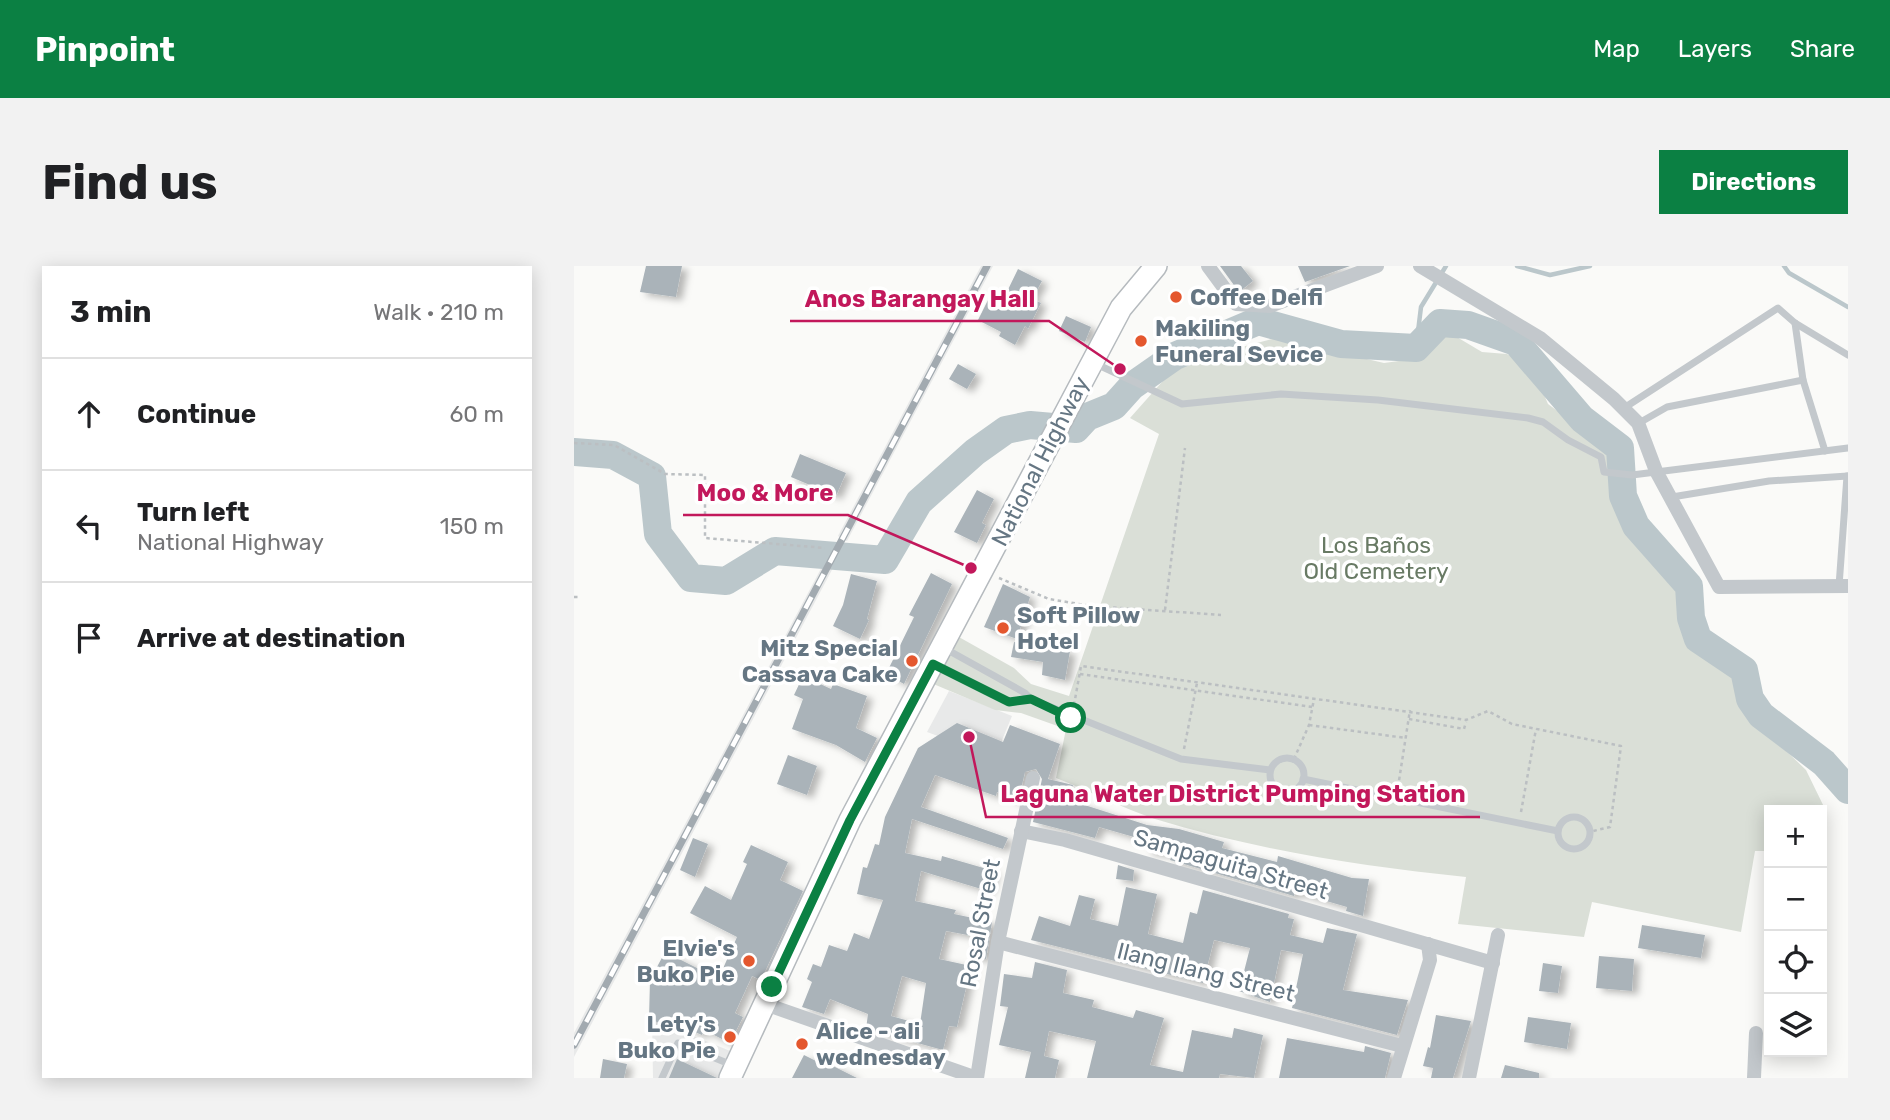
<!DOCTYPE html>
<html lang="en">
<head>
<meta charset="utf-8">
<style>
	body { margin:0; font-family:Rubik,sans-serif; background:#f2f2f2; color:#202124 }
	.controls { position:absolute; right:21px; bottom:21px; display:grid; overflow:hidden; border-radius:0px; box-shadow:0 4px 18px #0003 }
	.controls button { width:63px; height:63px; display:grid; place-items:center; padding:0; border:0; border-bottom:2px solid #e0e0e0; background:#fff; color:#202124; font:35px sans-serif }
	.stop { position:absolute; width:21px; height:21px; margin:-16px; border:5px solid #0b8043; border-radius:50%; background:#fff }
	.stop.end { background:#0b8043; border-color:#fff; box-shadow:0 2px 7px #0008 }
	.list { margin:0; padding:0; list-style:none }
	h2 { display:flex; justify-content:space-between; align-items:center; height:91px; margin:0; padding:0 28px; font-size:30px }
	h2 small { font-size:23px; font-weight:400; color:#757577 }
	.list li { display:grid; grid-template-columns:46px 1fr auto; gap:21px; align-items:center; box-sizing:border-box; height:112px; padding:0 28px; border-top:2px solid #e0e0e0 }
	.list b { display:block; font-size:26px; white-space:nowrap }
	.list p { margin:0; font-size:23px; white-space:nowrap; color:#757577 }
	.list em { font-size:23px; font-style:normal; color:#757577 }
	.icon { flex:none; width:38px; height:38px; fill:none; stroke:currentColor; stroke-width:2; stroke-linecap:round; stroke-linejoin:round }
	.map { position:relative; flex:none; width:1274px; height:812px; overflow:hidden; border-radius:0px }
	header { display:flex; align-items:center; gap:42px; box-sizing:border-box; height:98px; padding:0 35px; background:#0b8043; color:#fff }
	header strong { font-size:33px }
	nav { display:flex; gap:38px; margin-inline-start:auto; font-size:24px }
	.intro { display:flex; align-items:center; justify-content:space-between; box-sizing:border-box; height:168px; padding:0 42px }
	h1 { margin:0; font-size:49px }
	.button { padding:18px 32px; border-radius:0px; background:#0b8043; color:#fff; font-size:24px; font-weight:700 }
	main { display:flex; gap:42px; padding:0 42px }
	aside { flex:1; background:#fff; border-radius:0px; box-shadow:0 4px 18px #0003 }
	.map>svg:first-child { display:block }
	.built { fill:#e8e9e9 }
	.green { fill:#dadfd7 }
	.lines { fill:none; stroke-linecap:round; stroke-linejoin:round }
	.stream { stroke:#bbc7cb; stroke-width:4.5 }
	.river { stroke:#bbc7cb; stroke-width:28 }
	.building { fill:#aab3b9; fill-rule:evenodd; filter:url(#shadow) }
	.primary-casing { stroke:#b5babe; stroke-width:24 }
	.path { stroke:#bbbfc2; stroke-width:2.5; stroke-dasharray:3.5 3.5; stroke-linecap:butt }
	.lane { stroke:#c3c8cc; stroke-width:7 }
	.street { stroke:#c3c8cc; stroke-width:14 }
	.primary { stroke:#fff; stroke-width:21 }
	.rail-casing { stroke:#a2aab0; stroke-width:7 }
	.rail { stroke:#fff; stroke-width:4.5; stroke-dasharray:13; stroke-linecap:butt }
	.route { stroke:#0b8043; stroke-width:9 }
	.poi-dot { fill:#e4572e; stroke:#fff; stroke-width:2.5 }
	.labels { text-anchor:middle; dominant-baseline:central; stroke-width:7; stroke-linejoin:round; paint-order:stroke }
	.poi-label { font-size:23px; font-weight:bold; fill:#657683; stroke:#fff; text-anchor:start }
	.street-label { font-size:23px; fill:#657683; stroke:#fff }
	.park-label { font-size:23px; fill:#687a64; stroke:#fff }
	.leader { fill:none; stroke:#c2185b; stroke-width:2.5 }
	.callout-dot { fill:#c2185b; stroke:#fff; stroke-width:2.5 }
	.callout-label { font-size:24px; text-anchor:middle; font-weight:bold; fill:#c2185b; stroke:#fff; stroke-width:7; stroke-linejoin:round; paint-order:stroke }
</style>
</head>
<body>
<header>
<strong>Pinpoint</strong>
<nav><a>Map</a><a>Layers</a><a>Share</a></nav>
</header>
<div class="intro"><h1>Find us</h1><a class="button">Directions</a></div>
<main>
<aside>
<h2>3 min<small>Walk · 210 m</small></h2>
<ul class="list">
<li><svg class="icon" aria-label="ahead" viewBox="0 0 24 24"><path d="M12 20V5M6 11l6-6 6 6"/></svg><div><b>Continue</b></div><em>60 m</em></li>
<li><svg class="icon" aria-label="left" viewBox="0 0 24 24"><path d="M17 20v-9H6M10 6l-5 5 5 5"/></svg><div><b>Turn left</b><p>National Highway</p></div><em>150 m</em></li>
<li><svg class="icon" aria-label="arrive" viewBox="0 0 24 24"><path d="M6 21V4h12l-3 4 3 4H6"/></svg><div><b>Arrive at destination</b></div></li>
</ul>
</aside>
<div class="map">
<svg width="1274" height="812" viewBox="0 0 1274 812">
	<defs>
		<filter id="shadow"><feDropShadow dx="6" dy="3.5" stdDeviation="3.5" flood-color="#0004"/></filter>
	</defs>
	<rect width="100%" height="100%" fill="#fafaf8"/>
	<!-- built -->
	<g class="built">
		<polygon points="407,0 419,0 273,275 264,270"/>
		<polygon points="251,295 260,300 0,791 0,767"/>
		<polygon points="375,425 438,450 421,491 353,466"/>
		<polygon points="78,753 166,789 156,812 79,812"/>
	</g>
	<!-- green -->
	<path class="green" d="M871 64 908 86 933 88 958 101 974 138 1037 185 1046 247 1108 323V362L1163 409 1178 452 1232 504 1251 543 1248 546 1195 544V585H1181L1167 666 1018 636 1010 671 884 658 892 611C786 600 683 584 581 553 548 542 515 525 482 512L492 463 447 447 421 444 350 414 376 366 440 402 457 418 495 430 585 168 556 152 604 98 702 72 810 97 840 93Z"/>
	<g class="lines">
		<!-- stream -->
		<g class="stream">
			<polyline points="943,0 976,9 1016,0"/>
			<polyline points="1210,0 1215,7 1274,41"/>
			<polyline points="842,82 847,41 872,0"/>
		</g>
		<!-- river -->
		<polyline class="river" points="0,186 39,189 78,210 84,268 117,312 152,315 201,285 311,294 345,236 401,186 432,164 456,159 502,163 513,151 540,140 558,120 601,90 684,55 767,78 842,82 866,57 894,59 942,76 1008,153 1046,182 1049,230 1062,260 1115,320 1117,352 1124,373 1170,404 1176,433 1187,449 1250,497 1274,524"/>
	</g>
	<!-- building -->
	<g class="building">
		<polygon points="72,0 108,0 102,31 66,26"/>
		<polygon points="646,0 667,0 679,15 665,26"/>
		<polygon points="724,0 776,0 731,16"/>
		<polygon points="444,3 468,15 458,33 467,37 454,63 451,60 441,79 425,70 427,66 404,54 415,32 427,38"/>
		<polygon points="492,50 517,61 511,76 485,65"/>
		<polygon points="384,98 402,108 393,123 375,113"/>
		<polygon points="226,188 272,207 262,230 217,211"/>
		<polygon points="403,224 420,233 408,257 412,259 403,277 380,266"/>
		<polygon points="357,307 378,318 330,418 312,408 340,351 335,349"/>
		<polygon points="277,308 303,315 293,353 295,354 286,373 259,360 269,339"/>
		<polygon points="429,318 456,331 443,373 410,361"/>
		<polygon points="440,376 496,385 491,414 468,409 469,396 437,391"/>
		<polygon points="229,410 257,423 259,418 293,430 282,462 303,472 291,496 262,479 218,463 229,433 220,429"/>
		<path d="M383 457 429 476 436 459 486 478 474 513 499 519 495 534 573 559 605 563 650 576 648 582 703 596 704 590 778 612 795 613 789 650 772 645 773 641 721 626 720 630 596 594 598 589 572 585 574 575 525 561 521 572 459 556 468 513 462 503 451 506 444 536 423 526 422 530 361 509 347 541 434 572 429 583 338 553 331 587 367 595 368 590 420 605 414 625 347 605 341 635 382 644 380 648 418 656 412 693 395 690 399 670 372 665 365 693 397 700 383 761 375 760 369 784 292 763 294 748 256 733 250 748 228 741 238 716 233 713 239 698 247 701 255 679 273 685 280 667 295 673 309 634 283 628 289 601 293 602 301 578 305 579 311 551 344 482ZM328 710 352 717 346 758 317 750Z"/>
		<polygon points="214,489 243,500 233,529 203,518"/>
		<polygon points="119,572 134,578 121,611 106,604"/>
		<polygon points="177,579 214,596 206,614 229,625 187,714 178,710 161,747 169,751 156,777 130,764 128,769 93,754 91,759 75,753 76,714 91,686 137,709 139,704 147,707 163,671 116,647 131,620 157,634 173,598 169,596"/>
		<polygon points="544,599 560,604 559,615 542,613"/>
		<polygon points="552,621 583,628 574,668 609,677 616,646 623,648 629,624 715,648 714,652 720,653 716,669 749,677 753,662 783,668 769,724 834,734 823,769 718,742 729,688 707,684 696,736 665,725 676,682 640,674 629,717 457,674 465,650 496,660 505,629 521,633 516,653 544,660"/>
		<polygon points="1068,659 1131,669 1127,692 1064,682"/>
		<polygon points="1025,690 1060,693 1058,725 1022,722"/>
		<polygon points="461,696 493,704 489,727 520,734 518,741 559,752 562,744 590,752 576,799 609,806 618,764 658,772 660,762 689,769 680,812 646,808 645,812 513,812 522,775 475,765 470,790 485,794 481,812 451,812 457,786 425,779 434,741 426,740 430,708 458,712"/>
		<polygon points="969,697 988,700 984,727 965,725"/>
		<polygon points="862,749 897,755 879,812 857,812 859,802 849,800 854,781 856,782"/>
		<polygon points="954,751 997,757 993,783 950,776"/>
		<polygon points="713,772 790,786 791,780 817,787 811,812 705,812"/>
		<polygon points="230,789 252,800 253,797 283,812 218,812"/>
		<polygon points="29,793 53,798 50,812 26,812"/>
		<polygon points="103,793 143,812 95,812"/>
		<polygon points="931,799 965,807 965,812 927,812"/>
	</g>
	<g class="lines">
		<defs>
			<polyline id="primary" points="156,812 276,554 547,42 582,0"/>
		</defs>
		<!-- primary casing -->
		<use href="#primary" class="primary-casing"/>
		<!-- path -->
		<g class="path">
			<polyline points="0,177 40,179 91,208 131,209 131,272 251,282"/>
			<polyline points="425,312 475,333 517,340 647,349"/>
			<polyline points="0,331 4,331"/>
			<polyline points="591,344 611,182"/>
			<polyline points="506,408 738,441"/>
			<polyline points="500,439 507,400 892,454 914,445 938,458 1047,480 1036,561 1015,566"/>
			<polyline points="835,453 890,463 892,456"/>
			<polyline points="735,459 832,472"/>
			<polyline points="610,483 623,417"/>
			<polyline points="720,493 735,459 740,433"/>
			<polyline points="824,521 836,444"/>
			<polyline points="947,546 962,463"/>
		</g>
		<!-- lane -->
		<g class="lane">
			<polyline points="1221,57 1229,114 1251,185"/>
			<polyline points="520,97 608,138 707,128 804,134 954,152 969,156 994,174 1027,191 1030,206 1058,209 1274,182"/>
			<polyline points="1050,142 1204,42 1221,57 1274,89"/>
			<polyline points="1065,157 1093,141 1229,114"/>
			<polyline points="1098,231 1195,215 1274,210"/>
			<polyline points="1265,320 1273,210"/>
			<polyline points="370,382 451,427 457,433 607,493 696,504"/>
			<polyline points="362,399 435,436 457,433"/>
			<circle cx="713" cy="509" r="17"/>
			<polyline points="729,513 984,565"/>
			<circle cx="1000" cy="567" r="16"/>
			<polyline points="88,812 104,777 158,799"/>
		</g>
		<!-- street -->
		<g class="street">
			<polyline points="634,0 662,38 696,40 803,0"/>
			<polyline points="846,0 966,72 1040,133 1064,157 1082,205 1145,321 1274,320"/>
			<polyline points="447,565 491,574 919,697"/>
			<polyline points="424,676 828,780"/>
			<polyline points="191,738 403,812"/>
			<polyline points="403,812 424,676 459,512"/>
			<polyline points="820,812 856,694 854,678"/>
			<polyline points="895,812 924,669"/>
			<polyline points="1180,812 1182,767"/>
		</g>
		<!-- primary -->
		<use href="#primary" class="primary"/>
		<defs>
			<polyline id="rail" points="0,779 413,0"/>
		</defs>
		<!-- rail casing -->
		<use href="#rail" class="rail-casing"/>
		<!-- rail -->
		<use href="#rail" class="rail"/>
	</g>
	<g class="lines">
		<!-- route -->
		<polyline class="route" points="198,721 276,554 359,398 435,436 457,433 497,452"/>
	</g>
	<!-- markers -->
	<g class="poi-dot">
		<circle cx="602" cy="31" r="7"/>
		<circle cx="567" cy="75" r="7"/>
		<circle cx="429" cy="362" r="7"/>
		<circle cx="338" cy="395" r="7"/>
		<circle cx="175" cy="695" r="7"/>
		<circle cx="156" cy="771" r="7"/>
		<circle cx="228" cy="778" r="7"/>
	</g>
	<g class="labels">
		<!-- poi labels -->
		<g class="poi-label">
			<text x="616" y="31">Coffee Delfi</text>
			<text x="581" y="62">Makiling<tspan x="581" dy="26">Funeral Sevice</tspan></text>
			<text x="443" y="349">Soft Pillow<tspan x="443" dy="26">Hotel</tspan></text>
			<text x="324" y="382" text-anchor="end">Mitz Special<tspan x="324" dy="26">Cassava Cake</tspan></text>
			<text x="161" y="682" text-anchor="end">Elvie's<tspan x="161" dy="26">Buko Pie</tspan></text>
			<text x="142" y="758" text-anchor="end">Lety's<tspan x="142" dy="26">Buko Pie</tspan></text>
			<text x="242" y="765">Alice - ali<tspan x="242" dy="26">wednesday</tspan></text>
		</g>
		<!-- street labels -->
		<g class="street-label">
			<text transform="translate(466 195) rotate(-63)">National Highway</text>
			<text transform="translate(657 598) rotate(16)">Sampaguita Street</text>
			<text transform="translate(406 657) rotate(-79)">Rosal Street</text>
			<text transform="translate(632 706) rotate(14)">Ilang Ilang Street</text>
		</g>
		<!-- park labels -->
		<g class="park-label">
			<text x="802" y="279">Los Baños<tspan x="802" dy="26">Old Cemetery</tspan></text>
		</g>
	</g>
	<!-- callouts -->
	<path class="leader" d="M546 103L475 55H216M397 302L274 249H109M395 471L412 551H906"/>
	<g class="callout-dot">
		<circle cx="546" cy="103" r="7"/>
		<circle cx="397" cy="302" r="7"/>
		<circle cx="395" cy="471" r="7"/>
	</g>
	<g class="callout-label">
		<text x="346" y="41">Anos Barangay Hall</text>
		<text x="191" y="235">Moo &amp; More</text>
		<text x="659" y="536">Laguna Water District Pumping Station</text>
	</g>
</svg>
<div class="controls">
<button>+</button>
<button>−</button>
<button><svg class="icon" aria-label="locate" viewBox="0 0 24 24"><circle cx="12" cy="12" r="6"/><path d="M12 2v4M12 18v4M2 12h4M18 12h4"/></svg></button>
<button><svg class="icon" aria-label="layers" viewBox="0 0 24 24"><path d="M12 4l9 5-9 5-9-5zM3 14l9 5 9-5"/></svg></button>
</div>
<div class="stop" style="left:497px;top:452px"></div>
<div class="stop end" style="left:198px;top:721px"></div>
</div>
</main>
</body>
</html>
